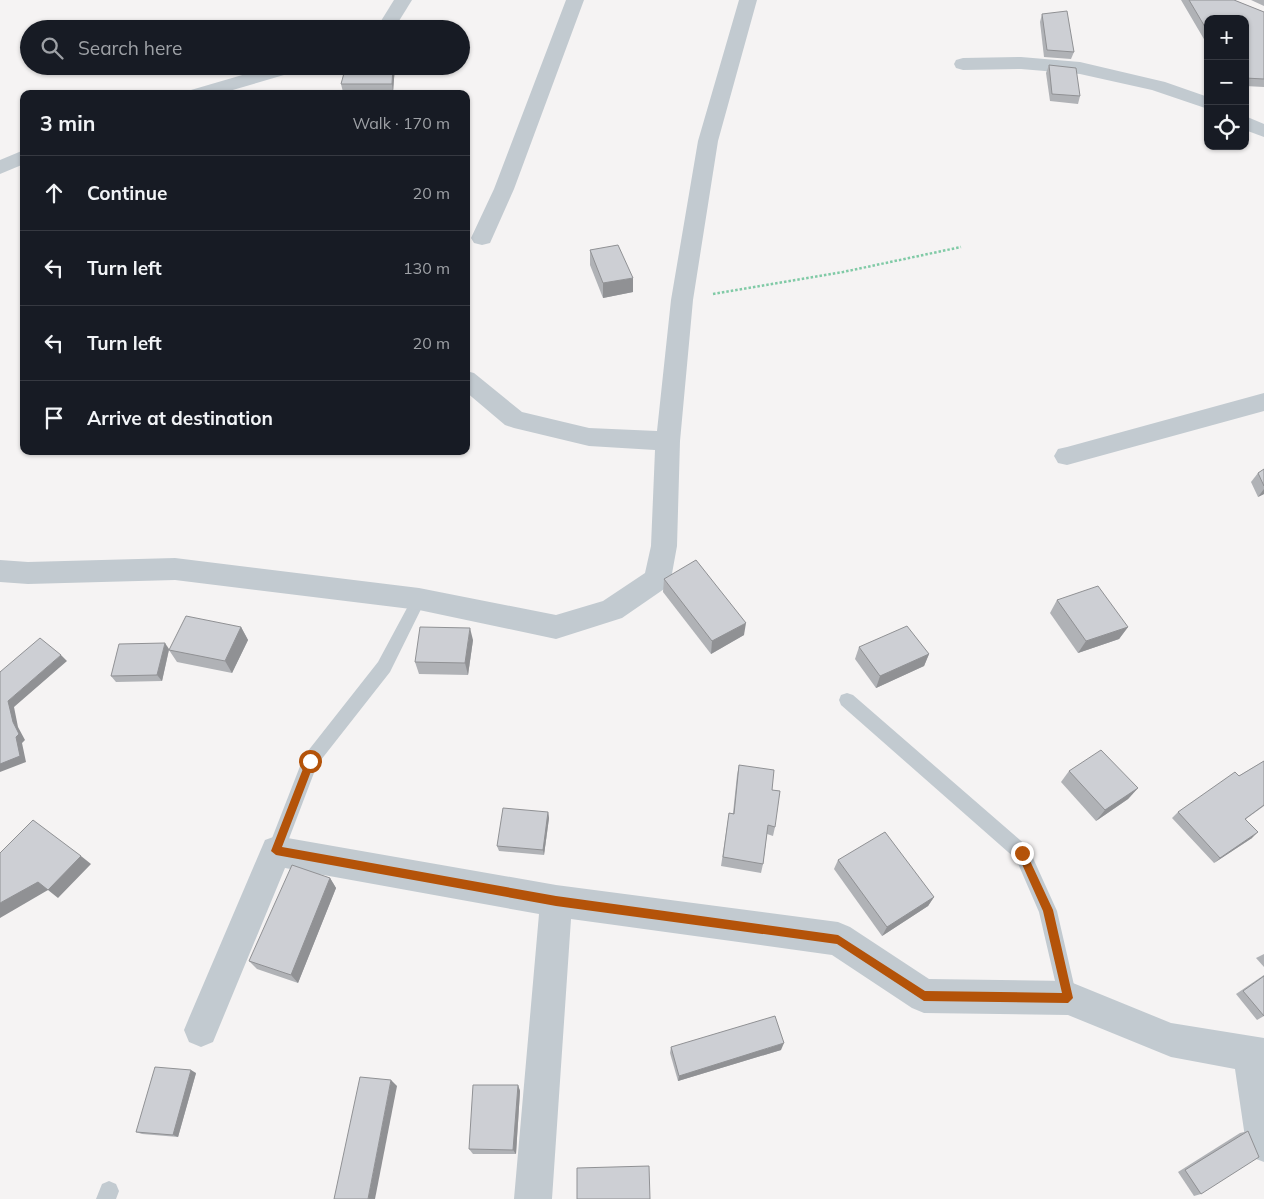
<!DOCTYPE html>
<html lang="en">
<head>
<meta charset="utf-8">
<style>
	body { margin:0; font-family:Mulish,sans-serif; background:#242831; color:#f1f3f6 }
	.controls { position:absolute; right:15px; top:15px; display:grid; overflow:hidden; border-radius:10px; box-shadow:0 1px 4px #0004 }
	.controls button { width:45px; height:45px; display:grid; place-items:center; padding:0; border:0; border-bottom:1px solid #363941; background:#171b24; color:#f1f3f6; font:25px sans-serif }
	.stop { position:absolute; width:15px; height:15px; margin:-11px; border:4px solid #b45309; border-radius:50%; background:#fff }
	.stop.end { background:#b45309; border-color:#fff; box-shadow:0 1px 5px #0008 }
	.list { margin:0; padding:0; list-style:none }
	h2 { display:flex; justify-content:space-between; align-items:center; height:65px; margin:0; padding:0 20px; font-size:21px }
	h2 small { font-size:16px; font-weight:400; color:#9ea1a6 }
	.list li { display:grid; grid-template-columns:32px 1fr auto; gap:15px; align-items:center; box-sizing:border-box; height:75px; padding:0 20px; border-top:1px solid #363941 }
	.list b { display:block; font-size:19px; white-space:nowrap }
	.list em { font-size:16px; font-style:normal; color:#9ea1a6 }
	.icon { flex:none; width:28px; height:28px; fill:none; stroke:currentColor; stroke-width:2; stroke-linecap:round; stroke-linejoin:round }
	.map { position:relative; flex:none; width:1264px; height:1199px; overflow:hidden }
	.search { position:absolute; background:#171b24; box-shadow:0 1px 4px #0004; left:20px; top:20px; width:450px; height:55px; display:flex; align-items:center; gap:12px; box-sizing:border-box; padding:0 18px; border-radius:28px; color:#9ea1a6; font-size:19px }
	.panel { position:absolute; background:#171b24; box-shadow:0 1px 4px #0004; left:20px; top:90px; width:450px; height:365px; border-radius:10px }
	.map>svg:first-child { display:block }
	.lines { fill:none; stroke-linecap:round; stroke-linejoin:round }
	.path { stroke:#80caa6; stroke-width:2.5; stroke-dasharray:2.5 2; stroke-linecap:butt }
	.lane { fill:#c2cad0; fill-rule:evenodd }
	.street { fill:#c2cad0; fill-rule:evenodd }
	.wall { fill:#b0b2b6 }
	.shaded-wall { fill:#909194 }
	.building { fill:#cdcfd4; stroke:#909194 }
	.route { fill:#b45309 }
</style>
</head>
<body>
<div class="map">
<svg width="1264" height="1199" viewBox="0 0 1264 1199">
	<rect width="100%" height="100%" fill="#f5f3f3"/>
	<g class="lines">
		<!-- path -->
		<polyline class="path" points="713,294 843,272 961,247"/>
		<!-- lane -->
		<g class="lane">
			<polygon points="419,593 424,595 426,599 390,672 317,765 282,857 276,859 270,857 267,851 304,756 378,662 414,595"/>
			<polygon points="847,693 853,695 1028,847 1057,911 1077,998 1075,1005 1068,1007 1061,1005 1059,998 1039,912 1016,859 841,705 839,700 841,695"/>
			<polygon points="109,1181 116,1184 119,1191 116,1199 96,1199 102,1184"/>
		</g>
		<!-- street -->
		<g class="street">
			<polygon points="394,0 412,0 394,29 376,29"/>
			<polygon points="566,0 584,0 514,189 490,243 482,245 474,243 471,238 494,189"/>
			<polygon points="739,0 757,0 718,141 693,300 680,441 677,546 671,579 667,587 622,618 556,639 419,610 175,580 28,584 0,582 0,560 28,562 175,558 419,588 556,615 603,601 645,573 651,546 655,450 589,446 514,428 505,425 466,392 466,371 474,373 522,412 589,428 657,431 671,300 698,141"/>
			<polygon points="1021,57 1080,62 1165,82 1208,97 1208,109 1152,90 1080,74 1021,69 963,70 956,68 954,64 956,60 963,58"/>
			<polygon points="273,66 303,66 301,70 219,94 189,94 191,90"/>
			<polygon points="1245,116 1264,124 1264,137 1245,130"/>
			<polygon points="24,150 24,164 0,174 0,160"/>
			<polygon points="1264,393 1264,411 1067,465 1058,463 1054,456 1058,449 1067,447"/>
			<polygon points="276,836 556,885 838,922 850,927 929,979 1068,981 1171,1023 1264,1038 1264,1162 1251,1157 1246,1144 1235,1069 1171,1057 1068,1015 924,1013 912,1008 832,955 571,919 552,1199 514,1199 539,914 285,868 213,1042 201,1047 189,1042 184,1030 189,1018 265,840"/>
		</g>
	</g>
	<!-- wall -->
	<g class="wall">
		<polygon points="1181,0 1234,0 1264,12 1264,87 1245,86 1245,19 1208,19 1208,46"/>
		<polygon points="1251,0 1264,0 1264,6"/>
		<polygon points="1042,14 1074,52 1071,59 1044,57 1040,22"/>
		<polygon points="1049,65 1080,96 1078,104 1050,101 1046,73"/>
		<polygon points="346,66 395,66 393,92 343,92 341,84"/>
		<polygon points="590,251 633,292 603,298 590,265"/>
		<polygon points="1264,469 1264,494 1258,497 1251,482 1258,473"/>
		<polygon points="664,579 744,635 711,654 663,592"/>
		<polygon points="1057,600 1128,627 1119,639 1078,653 1050,613"/>
		<polygon points="241,627 248,640 232,673 177,662 169,650 162,681 116,682 111,676 169,649"/>
		<polygon points="473,640 468,675 419,674 415,662"/>
		<polygon points="859,647 929,654 924,666 876,688 855,659"/>
		<polygon points="1264,761 1264,806 1246,819 1252,838 1214,863 1172,818 1178,812"/>
		<polygon points="739,765 772,790 775,827 773,836 767,834 763,864 761,873 721,866 729,813 733,813 737,775"/>
		<polygon points="1069,771 1138,788 1128,799 1096,821 1061,782"/>
		<polygon points="548,812 549,818 544,855 499,851 497,846"/>
		<polygon points="838,860 934,897 928,906 882,936 834,869"/>
		<polygon points="330,878 336,888 298,983 257,969 249,961"/>
		<polygon points="1264,954 1264,967 1256,958"/>
		<polygon points="1264,975 1264,1016 1257,1020 1236,994"/>
		<polygon points="671,1047 781,1050 678,1081 670,1053"/>
		<polygon points="196,1073 178,1137 142,1134 136,1132"/>
		<polygon points="518,1085 520,1091 516,1154 473,1154 469,1149"/>
		<polygon points="1248,1131 1201,1194 1194,1196 1178,1172 1240,1133"/>
	</g>
	<!-- shaded-wall -->
	<g class="shaded-wall">
		<polygon points="393,66 395,66 393,92 392,84"/>
		<polygon points="633,278 633,292 603,298 603,283"/>
		<polygon points="1264,489 1264,494 1258,497"/>
		<polygon points="746,623 744,635 711,654 712,641"/>
		<polygon points="241,627 248,640 232,673 225,661"/>
		<polygon points="1128,627 1119,639 1078,653 1086,641"/>
		<polygon points="470,628 473,640 468,675 465,663"/>
		<polygon points="165,643 169,649 162,681 157,675"/>
		<polygon points="929,654 924,666 876,688 880,676"/>
		<polygon points="61,655 67,661 14,707 18,727 25,740 22,743 26,762 0,772 0,764 8,701"/>
		<polygon points="1138,788 1128,799 1096,821 1105,810"/>
		<polygon points="548,812 549,818 544,855 543,850"/>
		<polygon points="1258,832 1252,838 1214,863 1220,858"/>
		<polygon points="81,856 91,864 58,898 48,890 0,918 0,903"/>
		<polygon points="330,878 336,888 298,983 291,975"/>
		<polygon points="934,897 928,906 882,936 887,927"/>
		<polygon points="784,1043 781,1050 678,1081 679,1076"/>
		<polygon points="191,1070 196,1073 178,1137 173,1135"/>
		<polygon points="391,1080 397,1086 375,1199 368,1199"/>
		<polygon points="518,1085 520,1091 516,1154 513,1150"/>
	</g>
	<!-- building -->
	<g class="building">
		<polygon points="1189,0 1234,0 1264,12 1264,79 1245,78 1245,19 1208,19 1208,32"/>
		<polygon points="1067,11 1074,52 1047,50 1042,14"/>
		<polygon points="1049,65 1076,68 1080,96 1052,94"/>
		<polygon points="346,66 393,66 392,84 341,84"/>
		<polygon points="618,245 633,278 603,283 590,250"/>
		<polygon points="1264,469 1264,486 1258,473"/>
		<polygon points="696,560 746,623 712,641 664,579"/>
		<polygon points="1098,586 1128,627 1086,641 1057,600"/>
		<polygon points="186,616 241,627 225,661 169,650"/>
		<polygon points="907,626 929,654 880,676 859,647"/>
		<polygon points="420,627 470,628 465,663 415,662"/>
		<polygon points="40,638 61,655 8,701 13,722 19,734 16,737 20,756 0,764 0,672"/>
		<polygon points="165,643 157,675 111,676 119,644"/>
		<polygon points="1101,750 1138,788 1105,810 1069,771"/>
		<polygon points="1264,761 1264,805 1245,819 1258,832 1220,858 1178,812 1235,772 1239,776"/>
		<polygon points="739,765 774,770 772,790 780,791 775,827 768,825 763,864 723,857 729,813 734,814"/>
		<polygon points="503,808 548,812 543,850 497,846"/>
		<polygon points="33,820 81,856 48,890 38,882 0,903 0,853"/>
		<polygon points="885,832 934,897 887,927 838,860"/>
		<polygon points="292,865 330,878 291,975 249,961"/>
		<polygon points="1264,976 1264,1016 1243,991"/>
		<polygon points="775,1016 784,1043 679,1076 671,1047"/>
		<polygon points="155,1067 191,1070 173,1135 136,1132"/>
		<polygon points="360,1077 391,1080 368,1199 334,1199"/>
		<polygon points="473,1085 518,1085 513,1150 469,1149"/>
		<polygon points="1248,1131 1259,1157 1201,1194 1185,1170"/>
		<polygon points="649,1166 650,1199 577,1199 577,1168"/>
	</g>
	<!-- route -->
	<polygon class="route" points="310,757 315,761 282,847 556,896 838,935 925,991 1062,993 1043,911 1017,853 1022,848 1025,850 1053,910 1073,998 1068,1003 924,1001 837,944 556,906 276,855 271,851 306,761"/>
</svg>
<div class="controls">
<button>+</button>
<button>−</button>
<button><svg class="icon" aria-label="locate" viewBox="0 0 24 24"><circle cx="12" cy="12" r="6"/><path d="M12 2v4M12 18v4M2 12h4M18 12h4"/></svg></button>
</div>
<div class="stop" style="left:310px;top:761px"></div>
<div class="stop end" style="left:1022px;top:853px"></div>
<div class="search"><svg class="icon" aria-label="search" viewBox="0 0 24 24"><circle cx="10" cy="10" r="6"/><path d="M15 15l6 6"/></svg>Search here</div>
<section class="panel">
<h2>3 min<small>Walk · 170 m</small></h2>
<ul class="list">
<li><svg class="icon" aria-label="ahead" viewBox="0 0 24 24"><path d="M12 20V5M6 11l6-6 6 6"/></svg><div><b>Continue</b></div><em>20 m</em></li>
<li><svg class="icon" aria-label="left" viewBox="0 0 24 24"><path d="M17 20v-9H6M10 6l-5 5 5 5"/></svg><div><b>Turn left</b></div><em>130 m</em></li>
<li><svg class="icon" aria-label="left" viewBox="0 0 24 24"><path d="M17 20v-9H6M10 6l-5 5 5 5"/></svg><div><b>Turn left</b></div><em>20 m</em></li>
<li><svg class="icon" aria-label="arrive" viewBox="0 0 24 24"><path d="M6 21V4h12l-3 4 3 4H6"/></svg><div><b>Arrive at destination</b></div></li>
</ul>
</section>
</div>
</body>
</html>
